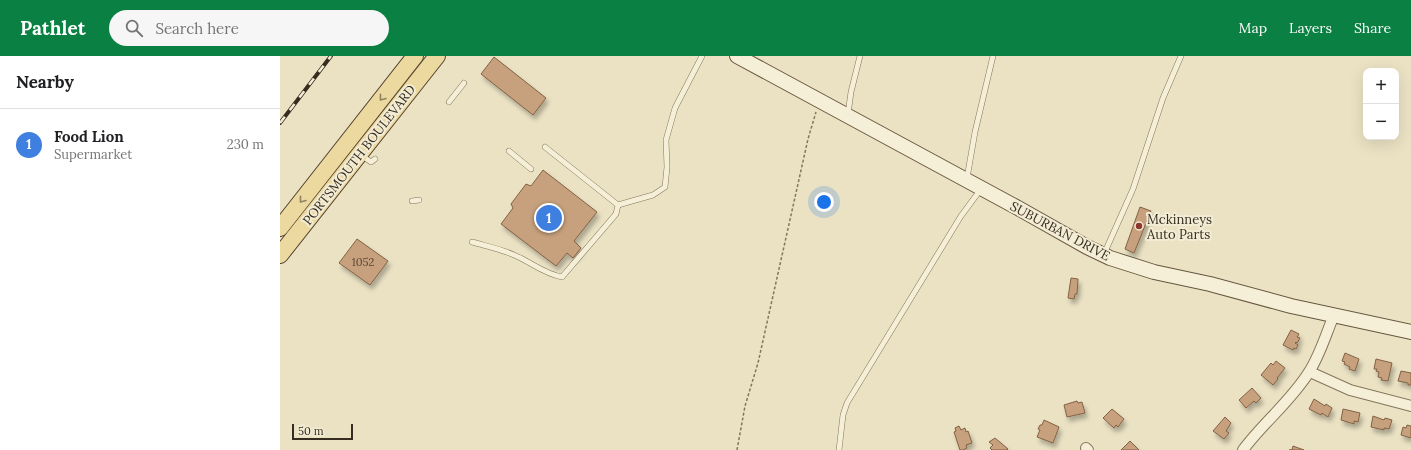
<!DOCTYPE html>
<html lang="en">
<head>
<meta charset="utf-8">
<style>
	body { margin:0; font-family:Lora,serif; background:#f6f6f6; color:#202124 }
	.controls { position:absolute; right:12px; top:12px; display:grid; overflow:hidden; border-radius:8px; box-shadow:0 4px 16px #0002 }
	.controls button { width:36px; height:36px; display:grid; place-items:center; padding:0; border:0; border-bottom:1px solid #e0e0e0; background:#fff; color:#202124; font:20px sans-serif }
	.scale { position:absolute; left:12px; bottom:10px; width:61px; box-sizing:border-box; padding-left:4px; border:2px solid #362c1f; border-top:0; font-size:11px; line-height:14px; white-space:nowrap; color:#362c1f; -webkit-text-stroke:3px #f3ecd4; paint-order:stroke }
	.you { position:absolute; left:544px; top:146px; width:14px; height:14px; margin:-10px; border:3px solid #fff; border-radius:50%; background:#1a73e8; box-shadow:0 0 0 6px #1a73e833 }
	.badge { display:grid; place-items:center; width:26px; height:26px; border-radius:50%; background:#0b8043; color:#fff; font-size:13px; font-weight:700 }
	.pin { position:absolute; translate:-50% -50%; border:2px solid #fff; box-shadow:0 1px 4px #0006 }
	.list { margin:0; padding:0; list-style:none }
	h2 { display:flex; justify-content:space-between; align-items:center; height:52px; margin:0; padding:0 16px; font-size:17px }
	h2 small { font-size:13px; font-weight:400; color:#757577 }
	.list li { display:grid; grid-template-columns:26px 1fr auto; gap:12px; align-items:center; box-sizing:border-box; height:72px; padding:0 16px; border-top:1px solid #e0e0e0 }
	.list b { display:block; font-size:15px; white-space:nowrap }
	.list p { margin:0; font-size:13px; white-space:nowrap; color:#757577 }
	.list em { font-size:13px; font-style:normal; color:#757577 }
	.icon { flex:none; width:22px; height:22px; fill:none; stroke:currentColor; stroke-width:2; stroke-linecap:round; stroke-linejoin:round }
	.map { position:relative; flex:none; width:1131px; height:394px; overflow:hidden }
	header { display:flex; align-items:center; gap:24px; box-sizing:border-box; height:56px; padding:0 20px; background:#0b8043; color:#fff }
	header strong { font-size:19px }
	nav { display:flex; gap:22px; margin-inline-start:auto; font-size:14px }
	.search { width:280px; height:36px; background:#f6f6f6; display:flex; align-items:center; gap:10px; box-sizing:border-box; padding:0 14px; border-radius:22px; color:#757577; font-size:15px }
	main { display:flex }
	aside { flex:1; background:#fff }
	.map>svg:first-child { display:block }
	.building { fill:#c7a17d; stroke:#826143; filter:url(#shadow) }
	.lines { fill:none; stroke-linecap:round; stroke-linejoin:round }
	.service-casing { stroke:#85755c; stroke-width:6 }
	.minor-casing { stroke:#85755c; stroke-width:12 }
	.secondary-casing { stroke:#67563f; stroke-width:16 }
	.primary-casing { stroke:#534330; stroke-width:18 }
	.path { stroke:#85755c; stroke-width:1.5; stroke-dasharray:3 2; stroke-linecap:butt }
	.service { stroke:#f6efd7; stroke-width:5 }
	.minor { stroke:#f6efd7; stroke-width:10 }
	.secondary { stroke:#f6efd7; stroke-width:14 }
	.primary { stroke:#ecd99f; stroke-width:16 }
	.rail-casing { stroke:#362c1f; stroke-width:4 }
	.rail { stroke:#f3ecd4; stroke-width:2.5; stroke-dasharray:8; stroke-linecap:butt }
	.oneway { stroke:#91825f }
	.poi-dot { fill:#903630; stroke:#f3ecd4; stroke-width:1.5 }
	.labels { text-anchor:middle; dominant-baseline:central; stroke-width:4; stroke-linejoin:round; paint-order:stroke }
	.number-label { font-size:11px; fill:#5a4936 }
	.street-label { font-size:13px; fill:#362c1f; stroke:#f3ecd4 }
	.poi-label { font-size:13px; fill:#362c1f; stroke:#f3ecd4; text-anchor:start }
</style>
</head>
<body>
<header>
<strong>Pathlet</strong>
<div class="search"><svg class="icon" aria-label="search" viewBox="0 0 24 24"><circle cx="10" cy="10" r="6"/><path d="M15 15l6 6"/></svg>Search here</div>
<nav><a>Map</a><a>Layers</a><a>Share</a></nav>
</header>
<main>
<aside>
<h2>Nearby<small></small></h2>
<ul class="list">
<li><span class="badge" style="background:#3f7fe0">1</span><div><b>Food Lion</b><p>Supermarket</p></div><em>230 m</em></li>
</ul>
</aside>
<div class="map">
<svg width="1131" height="394" viewBox="0 0 1131 394">
	<defs>
		<filter id="shadow"><feDropShadow dx="2.5" dy="4.5" stdDeviation="2" flood-color="#0004"/></filter>
	</defs>
	<rect width="100%" height="100%" fill="#ebe2c4"/>
	<!-- building -->
	<g class="building">
		<polygon points="214,1 266,42 253,59 201,18"/>
		<polygon points="263,114 317,156 294,185 301,192 293,202 287,197 276,210 221,168 233,152 231,148 246,128 251,130"/>
		<polygon points="860,151 871,155 854,197 845,193"/>
		<polygon points="77,183 108,205 90,229 59,207"/>
		<polygon points="791,222 798,223 797,238 795,238 794,243 788,242"/>
		<polygon points="1011,274 1019,278 1017,281 1020,282 1017,287 1016,286 1015,287 1018,289 1016,293 1014,292 1013,294 1003,289"/>
		<polygon points="1065,297 1079,303 1075,315 1069,313 1070,311 1064,308 1065,306 1062,305"/>
		<polygon points="1096,303 1112,307 1108,325 1101,324 1102,322 1098,321 1099,316 1096,315 1097,313 1094,313"/>
		<polygon points="996,305 1005,312 997,322 998,323 993,329 981,319 991,307 993,309"/>
		<polygon points="1121,315 1131,317 1131,329 1128,329 1128,327 1118,325"/>
		<polygon points="972,332 981,342 976,347 974,345 966,352 959,344"/>
		<polygon points="1034,343 1045,350 1046,348 1052,352 1048,361 1042,357 1041,359 1029,353"/>
		<polygon points="797,345 798,347 802,346 805,357 787,361 784,349"/>
		<polygon points="832,353 844,363 838,371 836,369 834,372 823,362"/>
		<polygon points="1063,353 1080,357 1078,366 1074,365 1074,368 1061,364"/>
		<polygon points="1093,360 1104,364 1105,362 1112,364 1109,373 1104,372 1104,374 1091,371"/>
		<polygon points="945,361 951,367 946,375 949,377 944,383 933,375"/>
		<polygon points="764,364 779,371 773,387 757,381 760,374 758,373 760,369 762,369"/>
		<polygon points="1127,369 1131,370 1131,382 1121,379 1123,371 1126,372"/>
		<polygon points="679,370 681,374 685,372 686,376 688,375 692,387 686,389 687,392 683,394 680,394 674,376 676,375 675,372"/>
		<polygon points="715,382 728,393 727,394 712,394 710,392 713,389 709,386"/>
		<polygon points="850,385 859,394 841,394"/>
		<polygon points="1013,390 1024,394 1009,394 1012,394"/>
	</g>
	<g class="lines">
		<defs>
			<g id="service">
				<polyline points="169,46 184,27"/>
				<polyline points="568,58 571,36 580,0"/>
				<polyline points="229,95 251,113"/>
				<polyline points="81,99 91,106 95,103"/>
				<polyline points="687,122 695,76 713,0"/>
				<polyline points="132,145 139,144"/>
				<polyline points="338,149 373,139 385,131 387,111 386,84 395,52 422,0"/>
				<path d="M192 186C206 190 221 193 234 199 251 206 264 218 282 221L336 158 338 149 265 91"/>
				<polyline points="824,198 853,133 883,42 901,0"/>
				<polyline points="559,394 563,359 567,347 681,160 701,133"/>
			</g>
			<g id="minor">
				<polyline points="1030,316 1070,334 1131,350"/>
				<polyline points="806,392 808,394"/>
				<path d="M963 394C983 367 1011 345 1029 316 1040 299 1046 278 1054 259"/>
			</g>
			<polyline id="secondary" points="457,0 738,152 807,191 830,202 874,216 930,228 1011,250 1131,276"/>
			<g id="primary">
				<polyline points="0,172 135,0"/>
				<polyline points="0,199 157,0"/>
			</g>
		</defs>
		<!-- service casing -->
		<use href="#service" class="service-casing"/>
		<!-- minor casing -->
		<use href="#minor" class="minor-casing"/>
		<!-- secondary casing -->
		<use href="#secondary" class="secondary-casing"/>
		<!-- primary casing -->
		<use href="#primary" class="primary-casing"/>
		<!-- path -->
		<polyline class="path" points="457,394 465,350 478,307 528,83 536,56"/>
		<!-- service -->
		<use href="#service" class="service"/>
		<!-- minor -->
		<use href="#minor" class="minor"/>
		<!-- secondary -->
		<use href="#secondary" class="secondary"/>
		<!-- primary -->
		<use href="#primary" class="primary"/>
		<defs>
			<polyline id="rail" points="0,67 51,0"/>
		</defs>
		<!-- rail casing -->
		<use href="#rail" class="rail-casing"/>
		<!-- rail -->
		<use href="#rail" class="rail"/>
	</g>
	<!-- one-way arrows -->
	<defs><path id="oneway-chevron" d="M-2-3.5L2.5 0L-2 3.5" fill="none" stroke-width="1.6" stroke-linecap="round" stroke-linejoin="round"/></defs>
	<g class="oneway">
		<use href="#oneway-chevron" transform="translate(102 42) rotate(128)"/>
		<use href="#oneway-chevron" transform="translate(22 144) rotate(128)"/>
	</g>
	<!-- markers -->
	<circle class="poi-dot" cx="859" cy="170" r="4"/>
	<g class="labels">
		<!-- number labels -->
		<g class="number-label">
			<text x="83" y="206">1052</text>
		</g>
		<!-- street labels -->
		<g class="street-label">
			<text transform="translate(79 99) rotate(-52)">PORTSMOUTH BOULEVARD</text>
			<text transform="translate(780 175) rotate(28)">SUBURBAN DRIVE</text>
		</g>
		<!-- poi labels -->
		<g class="poi-label">
			<text x="867" y="163">Mckinneys<tspan x="867" dy="15">Auto Parts</tspan></text>
		</g>
	</g>
</svg>
<div class="controls">
<button>+</button>
<button>−</button>
</div>
<div class="scale">50 m</div>
<div class="you"></div>
<div class="pin badge" style="left:269px;top:162px;background:#3f7fe0">1</div>
</div>
</main>
</body>
</html>
